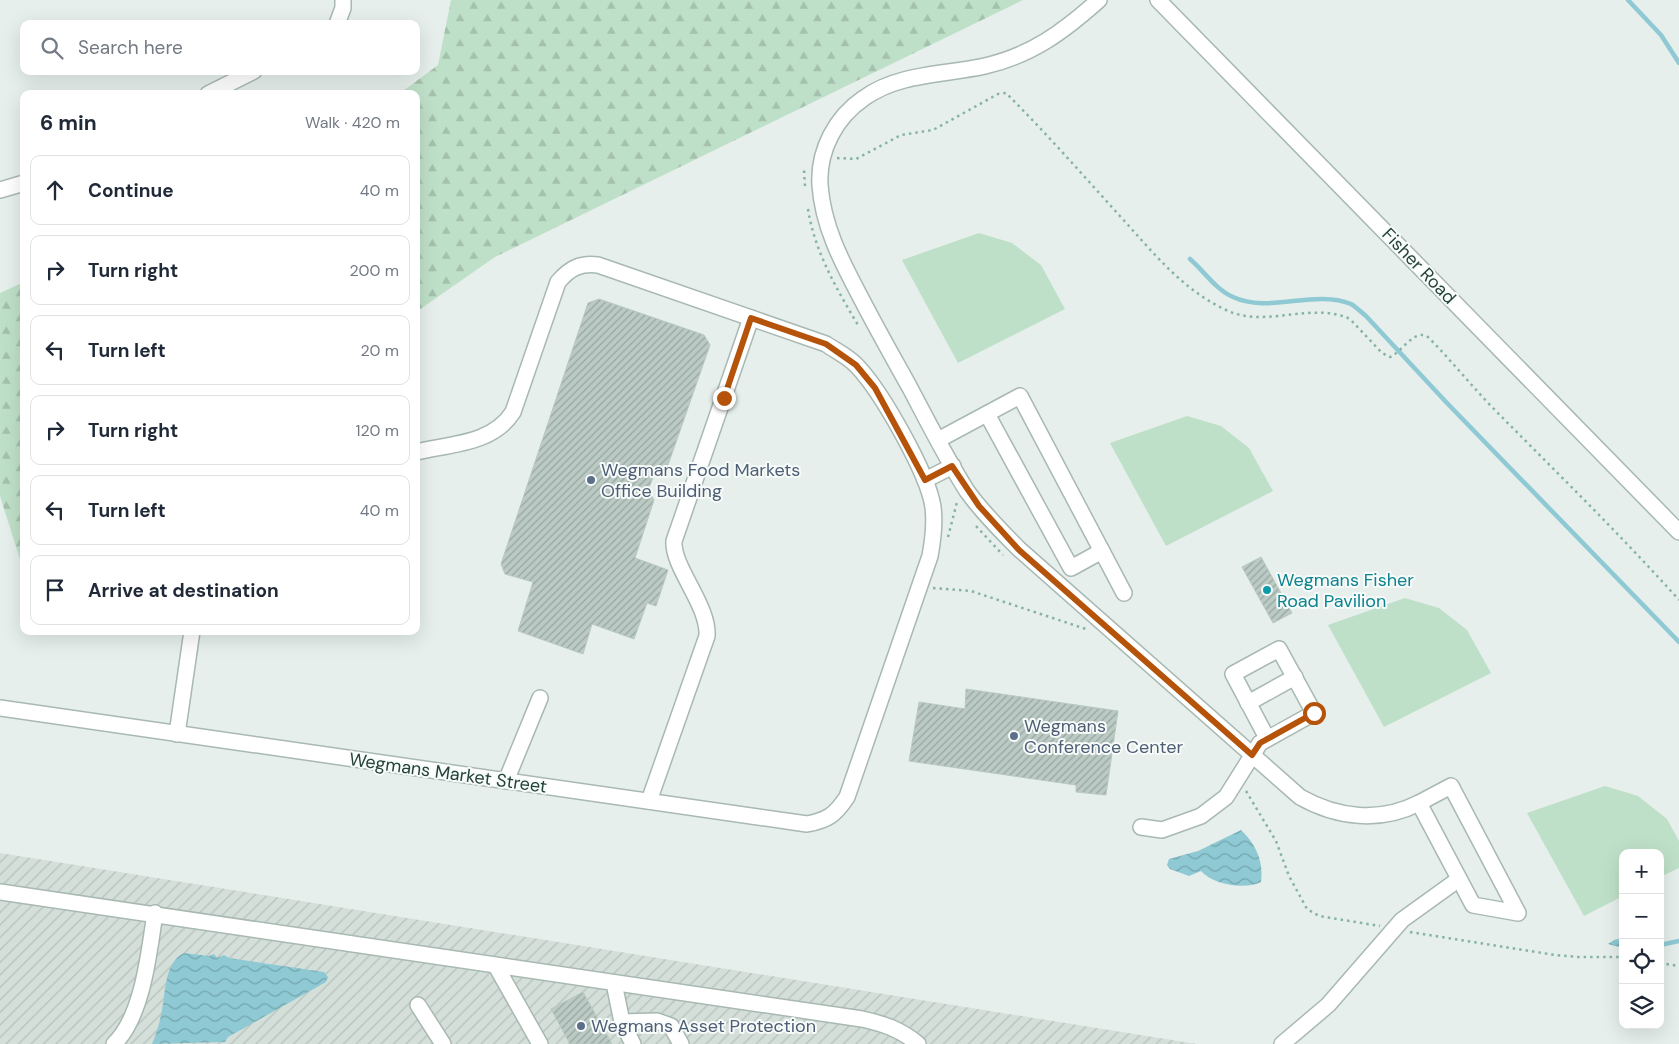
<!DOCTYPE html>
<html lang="en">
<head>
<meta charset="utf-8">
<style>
	body { margin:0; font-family:"DM Sans",sans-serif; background:#f2f2f3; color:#1f2937 }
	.controls { position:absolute; right:15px; bottom:15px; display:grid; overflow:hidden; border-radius:10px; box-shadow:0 5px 20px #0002 }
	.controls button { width:45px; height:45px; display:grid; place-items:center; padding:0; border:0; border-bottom:1px solid #e0e1e3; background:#fff; color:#1f2937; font:25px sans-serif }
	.stop { position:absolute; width:15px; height:15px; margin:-11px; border:4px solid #b45309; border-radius:50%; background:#fff }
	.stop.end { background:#b45309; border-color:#fff; box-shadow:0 1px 5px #0008 }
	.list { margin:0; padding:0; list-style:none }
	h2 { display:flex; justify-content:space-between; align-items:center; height:65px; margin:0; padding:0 20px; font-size:21px }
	h2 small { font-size:16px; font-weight:400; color:#747a83 }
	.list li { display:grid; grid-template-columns:32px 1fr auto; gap:15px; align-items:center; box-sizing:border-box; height:70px; margin:0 10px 10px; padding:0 10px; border:1px solid #e0e1e3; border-radius:10px }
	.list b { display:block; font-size:19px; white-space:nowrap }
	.list em { font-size:16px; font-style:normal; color:#747a83 }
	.icon { flex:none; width:28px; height:28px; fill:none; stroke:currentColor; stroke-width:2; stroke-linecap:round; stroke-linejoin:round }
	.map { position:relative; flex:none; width:1679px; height:1044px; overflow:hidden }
	.search { position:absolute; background:#fff; box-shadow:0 5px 20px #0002; left:20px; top:20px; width:400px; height:55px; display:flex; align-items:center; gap:12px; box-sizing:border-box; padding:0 18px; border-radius:10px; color:#747a83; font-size:19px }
	.panel { position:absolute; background:#fff; box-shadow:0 5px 20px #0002; left:20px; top:90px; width:400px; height:545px; border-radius:10px }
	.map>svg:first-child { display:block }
	.industrial { fill:url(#industrial-furrows) }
	.forest { fill:url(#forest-firs) }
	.pitch { fill:#bfe0c8 }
	.water { fill:url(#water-waves) }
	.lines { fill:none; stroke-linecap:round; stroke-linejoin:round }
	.stream { stroke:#8ec9d4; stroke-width:4.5 }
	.building { fill:url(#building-hatch); stroke:#b8c9c2 }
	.minor-casing { stroke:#a8b8b2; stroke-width:18 }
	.path { stroke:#86b3a5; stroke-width:2.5; stroke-dasharray:2.5 4; stroke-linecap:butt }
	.minor { stroke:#fff; stroke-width:15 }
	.route { stroke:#b45309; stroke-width:6 }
	.service-dot { fill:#5c6f8a; stroke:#f7fbf9; stroke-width:2 }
	.culture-dot { fill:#0f9aa8; stroke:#f7fbf9; stroke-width:2 }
	.labels { text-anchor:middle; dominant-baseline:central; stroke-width:4; stroke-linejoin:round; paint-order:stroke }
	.street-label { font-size:18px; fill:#24423a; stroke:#f7fbf9 }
	.service-label { font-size:18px; fill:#4e5e75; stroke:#f7fbf9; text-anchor:start }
	.culture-label { font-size:18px; fill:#0d838f; stroke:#f7fbf9; text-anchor:start }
</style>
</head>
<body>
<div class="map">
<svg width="1679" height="1044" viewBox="0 0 1679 1044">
	<defs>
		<pattern id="industrial-furrows" width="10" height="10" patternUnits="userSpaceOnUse" patternTransform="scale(1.25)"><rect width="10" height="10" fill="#d4dfda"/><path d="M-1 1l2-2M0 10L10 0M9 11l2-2" fill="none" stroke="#b6c1bc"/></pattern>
		<pattern id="forest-firs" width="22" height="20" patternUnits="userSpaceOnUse" patternTransform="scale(1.25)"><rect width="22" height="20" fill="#bfe0c8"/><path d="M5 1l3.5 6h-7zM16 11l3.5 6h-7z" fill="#a4c1ad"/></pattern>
		<pattern id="water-waves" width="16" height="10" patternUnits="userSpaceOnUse" patternTransform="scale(1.25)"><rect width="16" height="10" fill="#8ec9d4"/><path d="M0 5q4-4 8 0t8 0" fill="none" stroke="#74a5ad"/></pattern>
		<pattern id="building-hatch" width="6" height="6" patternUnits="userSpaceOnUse" patternTransform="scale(1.25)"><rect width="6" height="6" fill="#bbcac4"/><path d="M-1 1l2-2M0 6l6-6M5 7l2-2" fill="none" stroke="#98a6a0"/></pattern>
	</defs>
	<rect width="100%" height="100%" fill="#e6efeb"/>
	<!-- industrial -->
	<polygon class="industrial" points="0,853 1197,1044 0,1044"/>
	<!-- forest -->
	<g class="forest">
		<polygon points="451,0 1023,0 495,257 416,312 416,94 399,94 438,65"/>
		<polygon points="24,282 24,572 0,496 0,293"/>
	</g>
	<!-- pitch -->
	<g class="pitch">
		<polygon points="979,233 1012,243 1041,265 1065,309 958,363 902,260"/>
		<polygon points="1187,416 1221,426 1249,448 1273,491 1166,546 1110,443"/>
		<polygon points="1405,598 1439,608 1467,630 1491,673 1384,727 1328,625"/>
		<polygon points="1605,786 1638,796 1667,819 1679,841 1679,868 1660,877 1660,853 1623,853 1623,896 1584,916 1527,813"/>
	</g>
	<!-- water -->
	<g class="water">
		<path d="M1241 830C1256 844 1264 862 1261 882 1245 890 1213 885 1201 871L1189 876 1170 869 1167 865 1169 859 1198 851Z"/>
		<polygon points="1623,938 1623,948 1608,944 1614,940"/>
		<path d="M184 953 209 956 214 954 217 958 224 955 229 958 324 972 328 977 326 982 228 1037 225 1042 152 1044C157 1033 160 1021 162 1010 166 991 164 963 184 953Z"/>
	</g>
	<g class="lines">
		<!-- stream -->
		<g class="stream">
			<polyline points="1628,0 1661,35 1679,63"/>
			<path d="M1190 259C1204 271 1216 290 1233 297 1269 314 1314 289 1351 304 1356 307 1361 312 1366 316L1446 402 1679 642"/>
			<polyline points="1660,945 1679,941"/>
		</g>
	</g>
	<!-- building -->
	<g class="building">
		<polygon points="599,299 704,335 710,345 668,465 656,470 648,490 654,500 635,558 668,570 656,606 647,603 634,639 592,624 583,654 518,631 533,582 505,574 501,564 588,303"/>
		<polygon points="1261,557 1292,613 1273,623 1242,567"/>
		<polygon points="966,689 1118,711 1106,795 1076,792 1076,785 909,761 919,702 965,709"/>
		<polygon points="583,992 612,1044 570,1044 551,1009"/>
	</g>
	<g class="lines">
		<defs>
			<g id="minor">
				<path d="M1099 0C1063 32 1032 55 985 66 944 75 899 73 864 98 836 117 818 150 820 185 823 228 843 264 863 302 878 331 894 359 910 388 928 422 946 458 967 491 982 512 1001 531 1019 549L1300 797C1337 818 1380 823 1419 803"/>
				<polyline points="1158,0 1679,532"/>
				<polyline points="337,24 343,8 343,0"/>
				<polyline points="208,94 254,71"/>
				<polyline points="0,190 24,183"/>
				<polyline points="987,414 1071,568 1102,551"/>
				<polyline points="938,440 1020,396 1124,593"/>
				<polyline points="925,480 953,466"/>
				<polyline points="1248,703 1295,677"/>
				<path d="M0 708 807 824C828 820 835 815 847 797L930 556C933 540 935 523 933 507 928 473 881 391 857 366 849 357 836 351 826 344L598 265C580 263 570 268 558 282L513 412C493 444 450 444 416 452"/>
				<polyline points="177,734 192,631"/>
				<polyline points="506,781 540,698"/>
				<polygon points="1451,786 1518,913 1473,905 1419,803"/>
				<path d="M649 801 707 636C709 605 672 567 674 541L751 318"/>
				<polyline points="1141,827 1162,830 1201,816 1226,797 1260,743 1314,713 1279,649 1233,674 1267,738"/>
				<path d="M0 892 862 1019C884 1024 900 1029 918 1044"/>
				<polyline points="496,966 540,1044"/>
				<polyline points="614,983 622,1022 633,1044"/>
				<polyline points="418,1005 443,1044"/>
				<polyline points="622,1022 657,1021 671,1026 681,1044"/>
				<path d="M114 1044C143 1016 149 952 155 913"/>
				<polyline points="1282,1044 1328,1005 1402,920 1459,879"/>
			</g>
		</defs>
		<!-- minor casing -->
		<use href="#minor" class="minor-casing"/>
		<!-- path -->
		<g class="path">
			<path d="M837 158 856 159 901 135 933 130 998 94 1006 93C1045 132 1082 174 1119 215 1152 251 1181 289 1226 310 1265 329 1312 301 1350 319L1382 353 1390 357C1402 352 1413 330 1427 336 1450 359 1469 383 1491 406 1554 470 1619 533 1679 600"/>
			<polyline points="805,186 804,172 807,168"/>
			<path d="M808 209C814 250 837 290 858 325"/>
			<polyline points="976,526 1003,555"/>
			<polyline points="948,537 957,502"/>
			<polyline points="933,588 971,591 1086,629"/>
			<polyline points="1246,791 1276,841 1289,876 1307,909 1319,916 1380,926"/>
			<polyline points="1410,932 1555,955 1578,957 1623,957"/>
			<polyline points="1660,963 1679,966"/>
		</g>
		<!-- minor -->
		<use href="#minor" class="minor"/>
	</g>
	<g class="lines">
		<!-- route -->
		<polyline class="route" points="724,398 751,318 826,344 856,365 875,388 925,480 952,466 979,506 1019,550 1252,755 1260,743 1314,713"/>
	</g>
	<!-- markers -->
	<g class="service-dot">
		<circle cx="591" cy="480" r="5"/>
		<circle cx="1014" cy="736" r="5"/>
		<circle cx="581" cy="1026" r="5"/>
	</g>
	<circle class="culture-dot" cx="1267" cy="590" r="5"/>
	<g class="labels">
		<!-- street labels -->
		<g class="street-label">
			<text transform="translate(1419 266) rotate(46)">Fisher Road</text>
			<text transform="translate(448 773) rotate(8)">Wegmans Market Street</text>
		</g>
		<!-- service labels -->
		<g class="service-label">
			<text x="601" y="470">Wegmans Food Markets<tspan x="601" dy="21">Office Building</tspan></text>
			<text x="1024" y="726">Wegmans<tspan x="1024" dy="21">Conference Center</tspan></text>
			<text x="591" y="1026">Wegmans Asset Protection</text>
		</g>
		<!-- culture labels -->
		<g class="culture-label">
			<text x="1277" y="580">Wegmans Fisher<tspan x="1277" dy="21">Road Pavilion</tspan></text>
		</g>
	</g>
</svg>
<div class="controls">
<button>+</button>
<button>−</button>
<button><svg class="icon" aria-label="locate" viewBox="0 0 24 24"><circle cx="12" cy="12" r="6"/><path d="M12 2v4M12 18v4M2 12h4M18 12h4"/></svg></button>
<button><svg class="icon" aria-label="layers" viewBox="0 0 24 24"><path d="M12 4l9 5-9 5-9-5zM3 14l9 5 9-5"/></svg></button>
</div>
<div class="stop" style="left:1314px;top:713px"></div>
<div class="stop end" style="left:724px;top:398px"></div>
<div class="search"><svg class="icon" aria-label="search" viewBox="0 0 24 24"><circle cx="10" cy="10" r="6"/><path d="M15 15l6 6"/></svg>Search here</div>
<section class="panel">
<h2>6 min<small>Walk · 420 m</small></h2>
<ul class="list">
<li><svg class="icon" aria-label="ahead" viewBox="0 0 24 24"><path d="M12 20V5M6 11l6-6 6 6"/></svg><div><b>Continue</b></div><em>40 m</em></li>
<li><svg class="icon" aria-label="right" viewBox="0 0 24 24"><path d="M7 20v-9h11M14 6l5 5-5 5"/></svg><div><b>Turn right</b></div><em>200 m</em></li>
<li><svg class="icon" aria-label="left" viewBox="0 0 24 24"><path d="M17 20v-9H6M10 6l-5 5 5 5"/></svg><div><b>Turn left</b></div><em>20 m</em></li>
<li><svg class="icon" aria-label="right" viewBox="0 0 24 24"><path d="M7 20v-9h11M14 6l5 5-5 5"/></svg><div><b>Turn right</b></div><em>120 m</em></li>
<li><svg class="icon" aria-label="left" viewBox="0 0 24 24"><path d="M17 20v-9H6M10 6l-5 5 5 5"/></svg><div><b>Turn left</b></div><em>40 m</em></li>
<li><svg class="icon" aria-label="arrive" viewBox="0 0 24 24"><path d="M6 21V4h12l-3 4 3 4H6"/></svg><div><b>Arrive at destination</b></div></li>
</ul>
</section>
</div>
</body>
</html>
